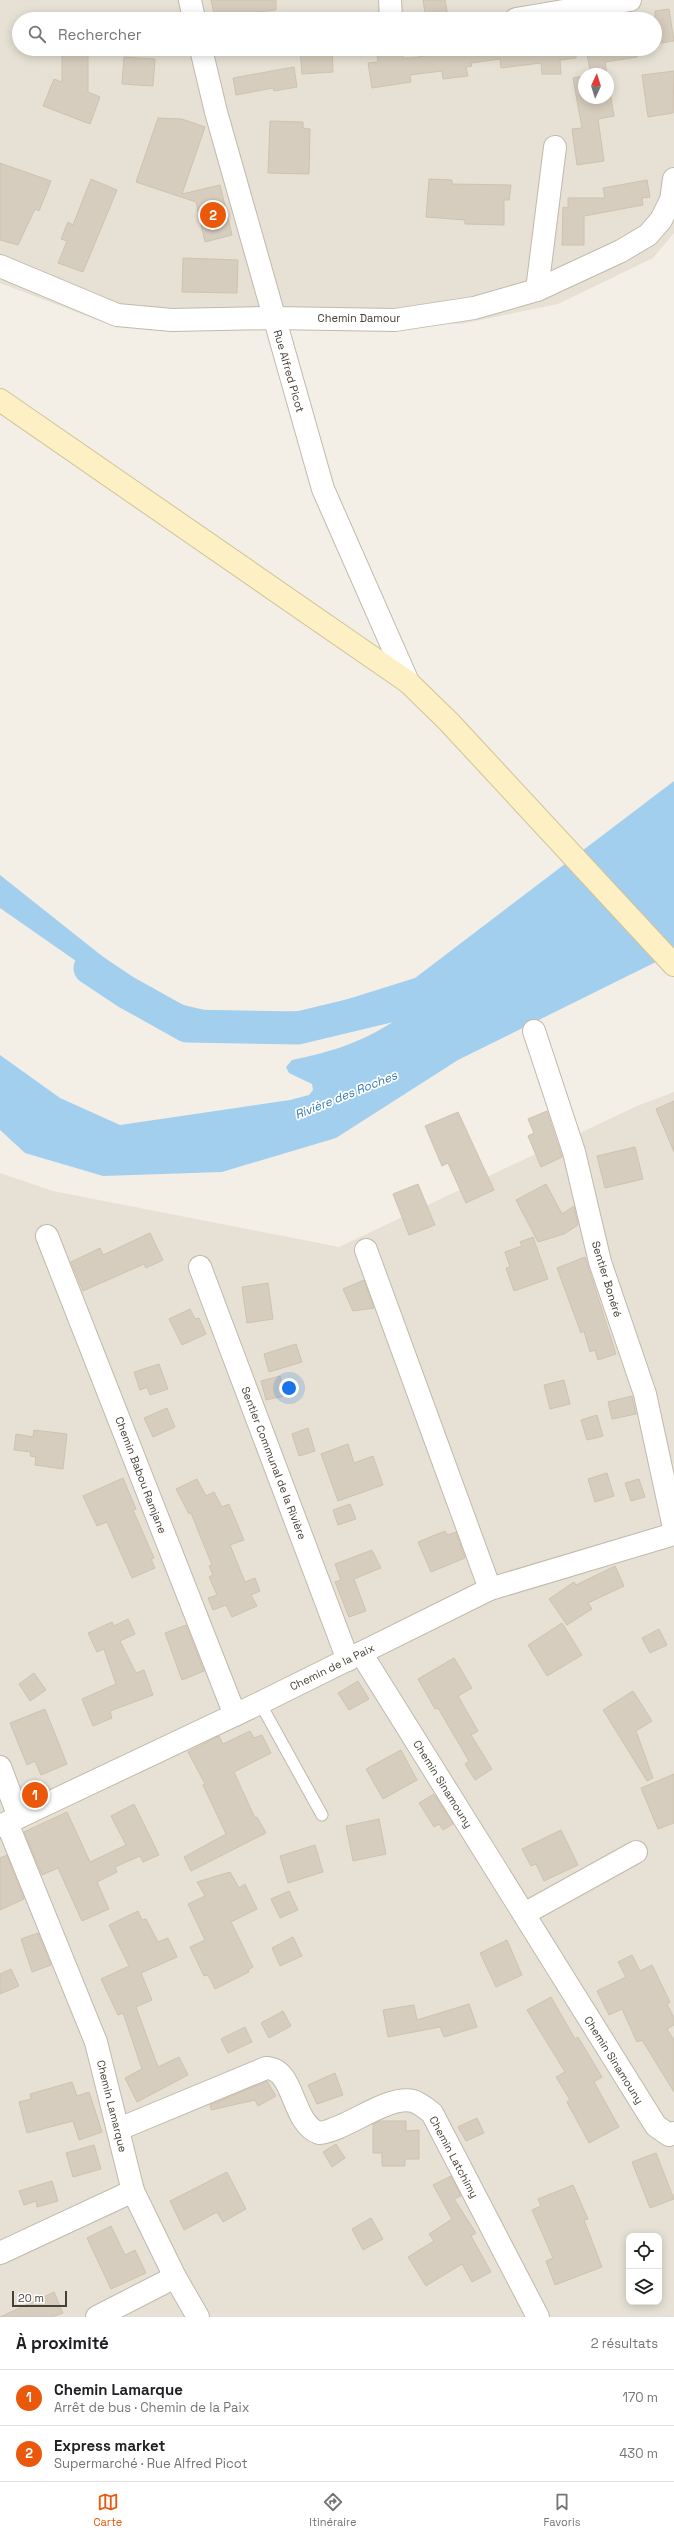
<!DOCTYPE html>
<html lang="fr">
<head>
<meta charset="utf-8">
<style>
	body { margin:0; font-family:"Space Grotesk",sans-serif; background:#f2f2f2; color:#202124 }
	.controls { position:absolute; right:12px; bottom:12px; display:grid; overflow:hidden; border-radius:8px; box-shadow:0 2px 10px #0003 }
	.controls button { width:36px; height:36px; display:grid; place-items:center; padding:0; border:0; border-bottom:1px solid #e0e0e0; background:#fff; color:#202124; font:20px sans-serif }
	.compass { position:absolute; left:578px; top:68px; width:36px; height:36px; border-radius:50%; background:#fff; box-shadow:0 2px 10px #0003; rotate:4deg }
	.scale { position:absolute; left:12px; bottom:10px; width:55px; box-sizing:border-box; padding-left:4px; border:2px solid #453f35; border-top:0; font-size:11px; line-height:14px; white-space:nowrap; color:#453f35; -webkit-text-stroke:3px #fff; paint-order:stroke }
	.you { position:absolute; left:289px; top:1388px; width:14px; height:14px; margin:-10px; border:3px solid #fff; border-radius:50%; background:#1a73e8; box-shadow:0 0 0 6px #1a73e833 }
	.badge { display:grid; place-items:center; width:26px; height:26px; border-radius:50%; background:#ea580c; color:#fff; font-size:13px; font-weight:700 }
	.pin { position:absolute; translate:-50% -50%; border:2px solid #fff; box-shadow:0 1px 4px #0006 }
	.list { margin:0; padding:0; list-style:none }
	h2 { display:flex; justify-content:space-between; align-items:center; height:52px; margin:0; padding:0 16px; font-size:17px }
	h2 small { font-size:13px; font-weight:400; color:#757577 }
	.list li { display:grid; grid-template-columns:26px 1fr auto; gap:12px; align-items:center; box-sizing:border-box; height:56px; padding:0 16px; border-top:1px solid #e0e0e0 }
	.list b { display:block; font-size:15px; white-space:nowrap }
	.list p { margin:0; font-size:13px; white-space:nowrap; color:#757577 }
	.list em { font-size:13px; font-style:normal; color:#757577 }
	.icon { flex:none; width:22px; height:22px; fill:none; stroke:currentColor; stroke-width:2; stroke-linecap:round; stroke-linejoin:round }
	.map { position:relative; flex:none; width:674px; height:2317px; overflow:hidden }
	.search { position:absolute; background:#fff; box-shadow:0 2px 10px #0003; left:12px; right:12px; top:12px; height:44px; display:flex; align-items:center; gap:10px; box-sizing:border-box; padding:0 14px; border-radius:22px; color:#757577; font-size:15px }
	.sheet { height:164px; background:#fff }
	nav { display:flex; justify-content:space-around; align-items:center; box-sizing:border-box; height:56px; border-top:1px solid #e0e0e0; background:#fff; font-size:11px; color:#757577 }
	nav a { display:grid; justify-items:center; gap:2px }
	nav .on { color:#ea580c }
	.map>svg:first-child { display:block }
	.residential { fill:#e6e1d4; fill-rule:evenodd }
	.water { fill:#a3cfef }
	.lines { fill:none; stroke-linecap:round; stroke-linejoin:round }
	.river { stroke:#a3cfef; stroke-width:33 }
	.building { fill:#d7cdbe; stroke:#cfc2af }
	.lane-casing { stroke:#c1b9ac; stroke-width:13 }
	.street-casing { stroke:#c1b9ac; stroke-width:24 }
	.secondary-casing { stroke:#d2c396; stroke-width:24 }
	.lane { stroke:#fff; stroke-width:11 }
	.street { stroke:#fff; stroke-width:22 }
	.secondary { stroke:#fef0c5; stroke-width:22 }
	.labels { text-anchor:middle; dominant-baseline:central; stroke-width:3.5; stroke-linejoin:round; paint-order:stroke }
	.street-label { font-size:11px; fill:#453f35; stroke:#fff }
	.water-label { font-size:12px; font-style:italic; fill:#3079af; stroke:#fff }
</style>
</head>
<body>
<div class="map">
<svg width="674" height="2317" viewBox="0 0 674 2317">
	<rect width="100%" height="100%" fill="#f3efe6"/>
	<!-- residential -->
	<g class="residential">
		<path d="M0 0H674V233L653 258 558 304 461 324 100 321 0 283ZM19 19H655V49H19ZM584 74H608V98H584Z"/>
		<path d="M674 1092V2317H0V1173L53 1191 339 1247 637 1106ZM629 2236H659V2302H629Z"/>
	</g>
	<!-- water -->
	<path class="water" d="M674 781V953L458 1060 336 1138 222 1172 103 1176 25 1153 0 1130V1055L60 1098 120 1125 290 1100 309 1095 313 1090 312 1084 289 1073 286 1067 292 1060C336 1051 365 1041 402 1016 402 1009 400 1005 392 1003L298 1028 255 1032 187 1026 99 977 0 908V875L155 998 229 1016 313 1010 415 978Z"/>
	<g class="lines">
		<!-- river -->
		<polyline class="river" points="90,968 126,992 187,1026 298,1028 398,1004 443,999"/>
	</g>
	<!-- building -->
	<g class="building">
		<polygon points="211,0 276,0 276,10 249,13 251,19 215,19"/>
		<polygon points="423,0 445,0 448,16 426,19"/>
		<polygon points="669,9 674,41 655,44 655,11"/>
		<polygon points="62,49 88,49 88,92 100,97 90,124 43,106 54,79 62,82"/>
		<polygon points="300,49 332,49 333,72 302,74"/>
		<polygon points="441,49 576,49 576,58 560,60 561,74 542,74 541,63 501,68 500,59 471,63 472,66 466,67 468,76 443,79 442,71 410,75 411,82 372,88 368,63 378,62 377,55 402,51 403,58 412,58 442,53"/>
		<polygon points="586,49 636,49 637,57 605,62 607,74 591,74"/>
		<polygon points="124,57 155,59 153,86 122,84"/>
		<polygon points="294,67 297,87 274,91 273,88 236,95 233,78"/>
		<polygon points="674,71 673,113 648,117 642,75"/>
		<polygon points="584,76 584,98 608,98 608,81 614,116 598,119 604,161 577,165 572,129 582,128 573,78"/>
		<polygon points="158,118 182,119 205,127 182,194 220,185 232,235 205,242 196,202 136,182"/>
		<polygon points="270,121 303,122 303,128 310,129 309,174 268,173"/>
		<polygon points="0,163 51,181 39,211 35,209 18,245 0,240"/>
		<polygon points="91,179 117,190 83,272 58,263 67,241 61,239 68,222 73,225"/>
		<polygon points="429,179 452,180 452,184 511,185 509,200 504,200 504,225 465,224 465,220 426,217"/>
		<polygon points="647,180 650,197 642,198 643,205 584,216 584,245 562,245 563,207 568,208 568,198 605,198 603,188"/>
		<polygon points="183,258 238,260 237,293 182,292"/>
		<polygon points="674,1101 674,1152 656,1109"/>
		<polygon points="547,1111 562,1157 541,1167 528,1136 534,1133 528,1119"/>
		<polygon points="458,1112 494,1190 466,1203 448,1163 442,1166 425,1126"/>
		<polygon points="635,1147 643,1179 605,1188 597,1156"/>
		<polygon points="418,1184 435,1225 409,1235 393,1194"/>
		<polygon points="546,1184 562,1214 574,1206 578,1225 564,1234 538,1242 516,1200"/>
		<polygon points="150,1233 163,1260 146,1268 144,1264 83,1291 71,1262 100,1248 103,1255"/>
		<polygon points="533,1237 548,1279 514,1291 506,1268 510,1267 505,1252 522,1246 520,1242"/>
		<polygon points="585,1257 616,1354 598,1360 595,1350 590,1352 584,1331 581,1333 557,1268"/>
		<polygon points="364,1280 374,1308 353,1311 343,1289"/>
		<polygon points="268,1283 273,1319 247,1323 242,1287"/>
		<polygon points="190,1309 195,1319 199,1318 206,1334 182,1345 169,1319"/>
		<polygon points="296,1344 302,1362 269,1372 264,1354"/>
		<polygon points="159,1364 168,1389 150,1395 147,1387 140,1390 134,1372"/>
		<polygon points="280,1376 284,1396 266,1400 261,1381"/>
		<polygon points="564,1380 570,1404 550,1409 544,1385"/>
		<polygon points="632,1396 636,1414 612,1419 608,1402"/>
		<polygon points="167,1408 175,1427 153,1437 144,1418"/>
		<polygon points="597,1415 603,1436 587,1440 581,1420"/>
		<polygon points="308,1428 315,1451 299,1456 292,1434"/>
		<polygon points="34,1430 67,1434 63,1469 35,1465 36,1457 30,1456 31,1452 14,1450 16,1434 33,1437"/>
		<polygon points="348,1444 354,1463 373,1456 383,1485 338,1501 321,1454"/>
		<polygon points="607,1473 614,1496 595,1502 588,1479"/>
		<polygon points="123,1478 136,1509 133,1510 154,1558 151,1559 155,1568 132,1578 107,1522 97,1526 83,1496"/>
		<polygon points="197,1479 206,1496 214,1492 222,1507 229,1504 244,1540 230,1545 245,1582 255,1578 260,1591 251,1595 257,1606 232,1617 226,1605 213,1610 208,1598 217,1595 209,1577 213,1575 209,1566 212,1565 191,1513 189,1514 176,1489"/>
		<polygon points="639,1479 645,1497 631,1501 625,1483"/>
		<polygon points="350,1504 356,1519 338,1525 333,1510"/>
		<polygon points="445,1531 447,1535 456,1532 465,1558 431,1572 418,1542"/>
		<polygon points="372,1550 381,1568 354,1579 366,1611 349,1617 335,1582 341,1580 335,1564"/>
		<polygon points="615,1566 624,1586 588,1603 592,1609 567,1625 549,1599 574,1582 576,1585"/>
		<polygon points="128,1619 135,1634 120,1641 136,1673 144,1670 153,1695 110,1711 112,1718 93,1726 82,1699 116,1684 104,1649 97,1652 88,1633 112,1622 114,1626"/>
		<polygon points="562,1623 582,1655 547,1676 528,1645"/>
		<polygon points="186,1625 204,1671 182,1680 165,1633"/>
		<polygon points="659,1629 667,1645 650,1653 642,1638"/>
		<polygon points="454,1658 472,1688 458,1696 478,1731 471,1735 492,1769 475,1780 465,1764 469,1761 438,1708 435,1709 418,1679"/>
		<polygon points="34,1673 46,1690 30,1701 19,1684"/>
		<polygon points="358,1681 369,1699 349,1710 338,1693"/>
		<polygon points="633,1691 652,1721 636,1731 653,1778 647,1781 603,1710"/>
		<polygon points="45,1709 67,1764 41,1775 35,1761 27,1765 10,1723"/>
		<polygon points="250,1731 254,1738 262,1735 271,1753 234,1772 255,1818 257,1817 266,1833 191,1871 184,1857 226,1834 203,1785 205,1784 188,1752 219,1736 223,1744"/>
		<polygon points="401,1750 417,1780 383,1799 366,1769"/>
		<polygon points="674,1774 674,1823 658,1829 641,1788"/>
		<polygon points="434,1794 453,1824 443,1830 439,1824 434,1827 419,1803"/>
		<polygon points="134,1804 159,1855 143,1862 140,1856 115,1867 117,1872 97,1882 109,1909 82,1921 58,1868 42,1875 24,1832 67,1812 90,1862 126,1845 111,1816"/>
		<polygon points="379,1819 386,1854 353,1861 346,1826"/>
		<polygon points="561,1830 578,1865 544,1881 536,1864 531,1866 522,1849"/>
		<polygon points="315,1845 323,1872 288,1883 280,1856"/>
		<polygon points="7,1855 24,1899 0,1910 0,1858"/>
		<polygon points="230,1872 239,1888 245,1884 257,1909 231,1922 253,1967 248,1970 249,1972 215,1989 208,1975 204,1976 190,1947 205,1940 188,1904 205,1896 197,1882"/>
		<polygon points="289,1891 298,1910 280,1918 271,1899"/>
		<polygon points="138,1911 142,1920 146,1919 158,1942 168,1938 177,1957 141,1973 152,2000 136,2007 158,2067 179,2057 188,2075 137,2102 125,2078 142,2069 123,2013 118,2015 101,1979 129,1966 109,1925"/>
		<polygon points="38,1933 51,1965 32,1972 21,1939"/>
		<polygon points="293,1937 302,1956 280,1966 272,1948"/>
		<polygon points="507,1940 522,1975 496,1987 480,1953"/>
		<polygon points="632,1955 640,1971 652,1965 670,2002 667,2004 674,2018 674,2025 667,2029 674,2040 674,2092 642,2040 637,2042 622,2009 609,2015 597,1991 626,1977 618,1962"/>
		<polygon points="11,1969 19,1986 0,1994 0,1974"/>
		<polygon points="551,1997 575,2039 578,2037 602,2077 594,2082 619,2127 589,2143 567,2102 570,2100 556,2077 565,2072 527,2010"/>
		<polygon points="469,2004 477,2027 444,2037 440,2027 388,2037 383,2010 414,2005 417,2020"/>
		<polygon points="283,2011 291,2026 269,2038 261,2023"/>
		<polygon points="245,2027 252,2042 228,2053 221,2039"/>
		<polygon points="335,2073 343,2095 317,2104 308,2085"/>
		<polygon points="267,2081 276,2096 258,2106 255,2100 211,2110 210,2105"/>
		<polygon points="72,2082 77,2096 89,2092 102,2132 79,2140 73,2121 27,2133 19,2102 31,2099 30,2094"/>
		<polygon points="477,2118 484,2133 466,2141 458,2127"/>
		<polygon points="380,2121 406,2121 406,2131 419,2130 419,2159 405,2159 405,2166 382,2166 382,2153 373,2153 373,2124"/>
		<polygon points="336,2144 345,2158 332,2167 323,2152"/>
		<polygon points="94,2145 101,2169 73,2177 66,2153"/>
		<polygon points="656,2153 674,2199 650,2208 632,2162"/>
		<polygon points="227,2172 246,2209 223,2222 217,2212 184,2230 170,2201"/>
		<polygon points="451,2176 461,2196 454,2199 476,2233 471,2236 491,2272 472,2282 462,2264 426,2286 408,2257 434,2241 429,2234 452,2219 433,2185"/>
		<polygon points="52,2181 58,2201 37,2207 36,2201 24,2205 19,2191"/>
		<polygon points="573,2185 588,2219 584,2220 602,2267 555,2285 546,2261 553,2258 532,2210 541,2206 538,2199"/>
		<polygon points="371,2218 383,2239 363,2250 352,2229"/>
		<polygon points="111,2226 125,2255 135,2250 146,2273 111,2289 87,2238"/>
		<polygon points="54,2292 63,2313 52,2317 0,2317"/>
	</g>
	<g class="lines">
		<defs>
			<polyline id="lane" points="260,1703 322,1815"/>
			<g id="street">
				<polyline points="190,0 194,19"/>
				<polyline points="390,0 391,19"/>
				<polyline points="516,19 630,0"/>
				<polyline points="201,49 216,112 323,489 408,682"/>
				<polyline points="0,266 117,315 172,320 273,318 395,320 474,308 537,290 621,251 648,235 661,220 671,200 674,179"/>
				<polyline points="537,290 555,147"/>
				<polyline points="534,1031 574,1152 600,1262 645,1394 674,1528"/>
				<polyline points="47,1236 235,1715"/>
				<polyline points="366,1250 490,1589"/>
				<polyline points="200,1267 348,1660"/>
				<polyline points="361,1653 656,2126 669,2135 674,2133"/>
				<polyline points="0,1767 19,1817"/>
				<polyline points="7,1823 96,2042 133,2191 175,2277 198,2317"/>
				<polyline points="0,1826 260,1703 490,1589 674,1534"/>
				<polyline points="524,1914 636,1852"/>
				<path d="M119 2129 266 2068C295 2068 291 2123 319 2133 347 2130 386 2095 413 2101 420 2103 426 2109 432 2113L538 2317"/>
				<polyline points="0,2253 133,2191"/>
				<polyline points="97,2317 175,2277"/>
			</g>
			<polyline id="secondary" points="0,400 408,682 449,722 674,965"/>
		</defs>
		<!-- lane casing -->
		<use href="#lane" class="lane-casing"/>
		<!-- street casing -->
		<use href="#street" class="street-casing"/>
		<!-- secondary casing -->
		<use href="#secondary" class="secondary-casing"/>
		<!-- lane -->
		<use href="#lane" class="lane"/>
		<!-- street -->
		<use href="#street" class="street"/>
		<!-- secondary -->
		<use href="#secondary" class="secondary"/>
	</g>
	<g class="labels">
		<!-- street labels -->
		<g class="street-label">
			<text x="359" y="318">Chemin Damour</text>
			<text transform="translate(289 371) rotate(74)">Rue Alfred Picot</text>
			<text transform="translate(607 1279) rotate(73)">Sentier Bonéré</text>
			<text transform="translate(274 1463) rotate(69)">Sentier Communal de la Rivière</text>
			<text transform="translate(141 1475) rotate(69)">Chemin Babou Ramjane</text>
			<text transform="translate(332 1667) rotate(-26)">Chemin de la Paix</text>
			<text transform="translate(443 1784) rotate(58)">Chemin Sinamouny</text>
			<text transform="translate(614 2060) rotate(58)">Chemin Sinamouny</text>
			<text transform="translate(112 2106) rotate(76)">Chemin Lamarque</text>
			<text transform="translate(454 2157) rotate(62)">Chemin Latchimy</text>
		</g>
		<!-- water labels -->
		<g class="water-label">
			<text transform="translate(346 1095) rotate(-22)">Rivière des Roches</text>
		</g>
	</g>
</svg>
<div class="controls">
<button><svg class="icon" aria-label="locate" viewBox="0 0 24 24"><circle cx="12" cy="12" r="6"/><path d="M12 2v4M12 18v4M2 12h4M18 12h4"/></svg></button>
<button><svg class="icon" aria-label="layers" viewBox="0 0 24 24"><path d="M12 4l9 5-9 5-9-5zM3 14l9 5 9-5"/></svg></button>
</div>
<svg class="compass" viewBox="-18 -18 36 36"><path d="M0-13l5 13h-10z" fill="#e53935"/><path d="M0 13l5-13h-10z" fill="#757577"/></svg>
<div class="scale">20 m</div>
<div class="you"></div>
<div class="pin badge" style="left:35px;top:1795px">1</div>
<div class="pin badge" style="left:213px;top:215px">2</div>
<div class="search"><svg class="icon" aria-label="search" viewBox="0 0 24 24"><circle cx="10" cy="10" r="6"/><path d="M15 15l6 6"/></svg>Rechercher</div>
</div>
<section class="sheet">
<h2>À proximité<small>2 résultats</small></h2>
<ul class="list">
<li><span class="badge">1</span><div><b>Chemin Lamarque</b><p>Arrêt de bus · Chemin de la Paix</p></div><em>170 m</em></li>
<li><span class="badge">2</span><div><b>Express market</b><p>Supermarché · Rue Alfred Picot</p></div><em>430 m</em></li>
</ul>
</section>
<nav>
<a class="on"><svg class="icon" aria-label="map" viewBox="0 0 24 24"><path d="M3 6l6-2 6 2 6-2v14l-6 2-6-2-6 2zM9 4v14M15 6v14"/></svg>Carte</a>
<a><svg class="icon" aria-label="directions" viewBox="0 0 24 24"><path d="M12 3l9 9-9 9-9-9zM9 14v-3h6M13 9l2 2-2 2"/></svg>Itinéraire</a>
<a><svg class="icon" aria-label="saved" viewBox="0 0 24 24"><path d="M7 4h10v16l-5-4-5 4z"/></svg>Favoris</a>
</nav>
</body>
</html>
